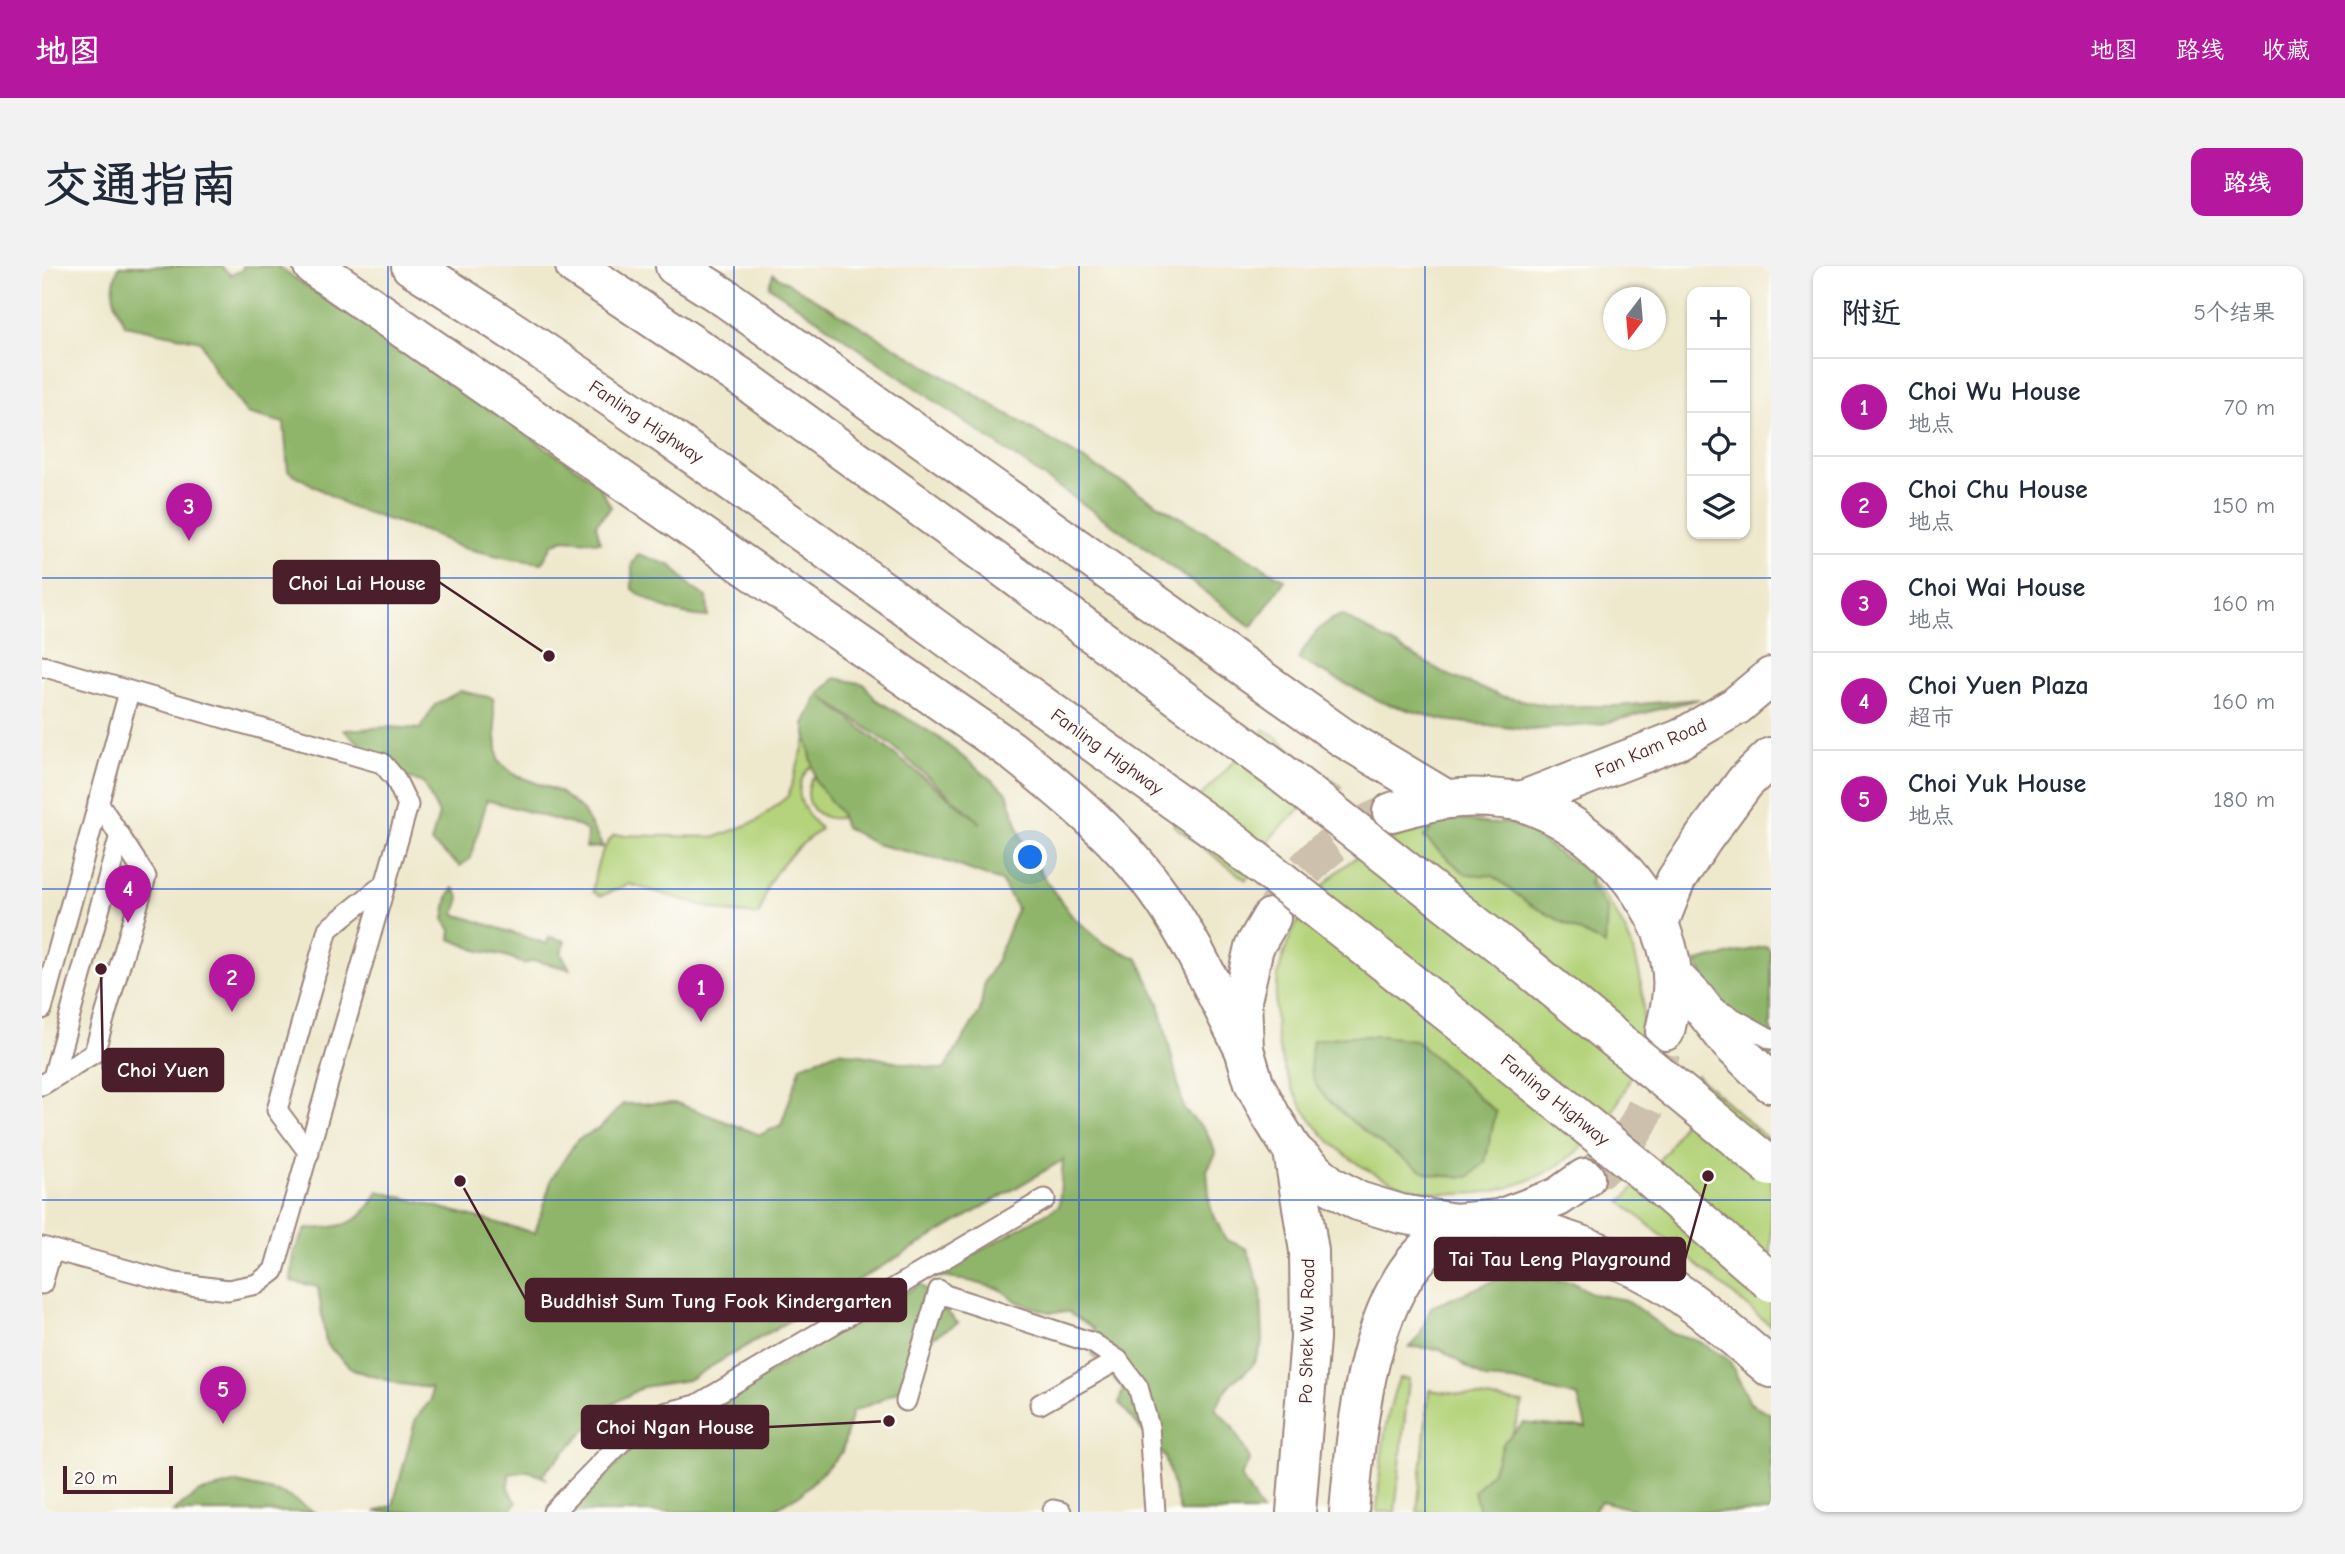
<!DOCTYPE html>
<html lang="zh">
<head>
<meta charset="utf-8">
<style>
	body { margin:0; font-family:"Comic Neue","LXGW WenKai TC",sans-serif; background:#f2f2f3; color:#1f2937 }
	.controls { position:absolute; right:21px; top:21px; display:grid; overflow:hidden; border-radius:14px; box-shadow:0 2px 5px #0004 }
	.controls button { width:63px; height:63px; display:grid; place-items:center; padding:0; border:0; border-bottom:2px solid #e0e1e3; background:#fff; color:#1f2937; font:35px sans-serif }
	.compass { position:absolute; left:1561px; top:21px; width:63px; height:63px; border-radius:50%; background:#fff; box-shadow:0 2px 5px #0004; rotate:196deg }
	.scale { position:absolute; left:21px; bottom:18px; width:110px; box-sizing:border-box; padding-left:7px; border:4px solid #4a1f2b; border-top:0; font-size:19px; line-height:24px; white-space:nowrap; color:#4a1f2b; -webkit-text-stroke:5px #fdfcf7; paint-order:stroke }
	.you { position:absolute; left:989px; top:592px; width:24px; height:24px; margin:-18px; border:5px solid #fff; border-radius:50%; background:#1a73e8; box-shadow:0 0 0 10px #1a73e833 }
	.badge { display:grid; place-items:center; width:46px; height:46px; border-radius:50%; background:#b5179e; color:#fff; font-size:23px; font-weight:700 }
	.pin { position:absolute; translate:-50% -58px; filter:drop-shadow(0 2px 4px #0008) }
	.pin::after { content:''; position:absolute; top:37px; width:24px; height:21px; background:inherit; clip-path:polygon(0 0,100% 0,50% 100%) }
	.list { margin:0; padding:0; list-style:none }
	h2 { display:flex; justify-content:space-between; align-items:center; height:91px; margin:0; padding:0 28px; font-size:30px }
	h2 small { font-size:23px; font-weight:400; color:#747a83 }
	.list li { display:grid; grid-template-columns:46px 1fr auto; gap:21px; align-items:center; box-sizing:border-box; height:98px; padding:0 28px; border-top:2px solid #e0e1e3 }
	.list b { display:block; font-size:26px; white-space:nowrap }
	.list p { margin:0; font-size:23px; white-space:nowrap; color:#747a83 }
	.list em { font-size:23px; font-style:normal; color:#747a83 }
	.icon { flex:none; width:38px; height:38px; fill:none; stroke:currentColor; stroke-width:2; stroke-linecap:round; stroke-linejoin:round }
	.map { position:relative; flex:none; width:1729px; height:1246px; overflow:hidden; border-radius:14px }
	header { display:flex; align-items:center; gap:42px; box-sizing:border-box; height:98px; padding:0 35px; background:#b5179e; color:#fff }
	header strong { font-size:33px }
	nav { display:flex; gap:38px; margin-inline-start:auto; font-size:24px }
	.intro { display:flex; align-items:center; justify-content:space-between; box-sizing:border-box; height:168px; padding:0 42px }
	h1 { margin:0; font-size:49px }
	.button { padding:18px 32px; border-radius:14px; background:#b5179e; color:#fff; font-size:24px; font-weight:700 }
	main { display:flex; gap:42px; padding:0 42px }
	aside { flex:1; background:#fff; border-radius:14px; box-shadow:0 2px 5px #0004 }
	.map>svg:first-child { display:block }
	.green { fill:#b4d37a; stroke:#7f7952; stroke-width:2 }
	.forest { fill:#8fb56a; stroke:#6c6a4a; stroke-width:2; fill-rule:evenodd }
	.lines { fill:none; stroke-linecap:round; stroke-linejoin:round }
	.primary-tunnel { stroke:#cdc0ac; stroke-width:38; stroke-dasharray:38 19; stroke-linecap:butt }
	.service-casing { stroke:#9c847c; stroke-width:23 }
	.secondary-casing { stroke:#9c847c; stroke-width:42 }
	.primary-casing { stroke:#9c847c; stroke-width:42 }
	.motorway-casing { stroke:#9c847c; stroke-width:42 }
	.service { stroke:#fff; stroke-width:19 }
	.secondary { stroke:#fff; stroke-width:38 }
	.primary { stroke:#fff; stroke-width:38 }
	.motorway { stroke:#fff; stroke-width:38 }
	.motorway-bridge-casing { stroke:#9c847c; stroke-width:42; stroke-linecap:butt }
	.motorway-bridge { stroke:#fff; stroke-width:38 }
	.grid { fill:none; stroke:#1d4ed8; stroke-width:2; stroke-opacity:0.55 }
	.labels { text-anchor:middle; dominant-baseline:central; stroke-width:5; stroke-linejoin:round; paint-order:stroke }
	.street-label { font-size:19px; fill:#4a1f2b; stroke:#fdfcf7 }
	.leader { fill:none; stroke:#4a1f2b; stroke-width:2.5 }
	.callout-dot { fill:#4a1f2b; stroke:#fdfcf7; stroke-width:2.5 }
	.callout { fill:#4a1f2b; stroke:#4a1f2b; stroke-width:2.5 }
	.callout-label { font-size:21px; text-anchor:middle; font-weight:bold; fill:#fff }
</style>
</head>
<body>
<header>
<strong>地图</strong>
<nav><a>地图</a><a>路线</a><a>收藏</a></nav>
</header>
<div class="intro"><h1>交通指南</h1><a class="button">路线</a></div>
<main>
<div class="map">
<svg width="1729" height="1246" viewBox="0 0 1729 1246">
	<rect width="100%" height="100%" fill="#fdfcf7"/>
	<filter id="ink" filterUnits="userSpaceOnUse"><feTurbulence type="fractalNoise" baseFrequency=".0143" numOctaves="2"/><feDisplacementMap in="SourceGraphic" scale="14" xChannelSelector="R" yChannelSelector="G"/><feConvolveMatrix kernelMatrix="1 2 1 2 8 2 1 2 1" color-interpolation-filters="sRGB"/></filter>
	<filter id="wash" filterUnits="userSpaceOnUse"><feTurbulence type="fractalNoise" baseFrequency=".00686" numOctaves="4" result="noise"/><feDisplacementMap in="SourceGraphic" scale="28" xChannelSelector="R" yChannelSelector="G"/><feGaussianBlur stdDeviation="1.57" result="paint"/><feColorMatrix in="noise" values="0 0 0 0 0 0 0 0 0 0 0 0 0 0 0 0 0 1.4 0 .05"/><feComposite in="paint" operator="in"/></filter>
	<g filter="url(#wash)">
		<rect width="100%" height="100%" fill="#eee8cc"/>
		<!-- green -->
		<g class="green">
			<path d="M770 453 793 488C785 492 770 497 765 505 748 526 763 548 779 563 759 578 735 598 725 622 722 631 722 639 716 649L684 646 587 618 559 630 551 626C552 606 558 584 572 569L674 571 715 555 746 530Z"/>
			<polygon points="1223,463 1299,521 1256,545 1232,568 1204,614 1131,559"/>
			<path d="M774 507 808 549C777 562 753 534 774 507Z"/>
			<circle cx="1417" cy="744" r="184"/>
			<polygon points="1654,809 1729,876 1729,1060 1579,936 1626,884 1645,849"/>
			<path d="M1357 1112 1367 1113 1353 1246H1335C1338 1200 1341 1155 1357 1112Z"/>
			<polygon points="1387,1124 1481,1137 1443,1246 1375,1246"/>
		</g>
		<!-- forest -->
		<g class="forest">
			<path d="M77 0H179L189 9 200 4 201 0H235L555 216 569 241 554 258 558 276 522 273 511 278 500 297 470 293 417 281 388 267 310 242 246 205 242 157 205 147 172 104 159 75 83 59C71 34 67 26 77 0Z"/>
			<polygon points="731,8 1243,314 1210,361 1097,277 727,20"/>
			<path d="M596 288 630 300 650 322 665 331 666 351C632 349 617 341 590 323V298Z"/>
			<path d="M1300 349 1406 409 1459 430 1508 440H1575L1657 433 1559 458 1488 464 1401 454 1339 436 1256 393C1268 373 1277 357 1300 349Z"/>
			<path d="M793 412 822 418 833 433 893 469 965 526 980 574 1004 615 1030 650 1061 677 1096 693 1117 737 1142 844 1164 865 1174 888 1165 904 1168 941 1183 973 1205 983 1219 1025 1221 1077 1210 1100 1188 1118 1173 1142 1190 1160 1208 1193 1199 1211 1220 1246H1138L1123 1191 1077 1137 1081 1122 1050 1089 1052 1063 1027 1046H1006L976 1036 958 1023 927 1015 893 1010 1017 940 1021 894 646 1114 601 1121 567 1140 500 1209 505 1213 487 1205 467 1208V1224L475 1237 467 1246H333L351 1239 374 1152 389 1134V1122L358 1118 311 1104 284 1078 276 1021 249 1015 252 985 264 963C299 962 321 959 336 925L493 967 510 912 535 874 558 862 581 838 635 837 718 869 739 859 759 800 797 785 902 804 938 745 943 715 954 696 975 642 959 615 900 594 833 578 803 561 798 547 774 516 762 458 776 429ZM780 431 849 479 939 557Z"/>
			<polygon points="418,425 451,432 456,495 473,509 518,526 541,545 561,581 544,582 545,566 539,561 445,534 429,592 418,600 389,577 397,548 381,517 350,506 302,464 346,461 378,463 393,439"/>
			<polygon points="1419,553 1448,558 1464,556 1488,566 1519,589 1551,605 1547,619 1565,643 1563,679 1487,638 1451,610 1424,608 1399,587 1382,571 1394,557"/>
			<path d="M412 622 418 632 413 648 505 678 507 671 523 675 519 687 528 703 493 695 481 698C467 689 455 688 439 685 428 683 418 676 408 673L409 664 402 653 406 631Z"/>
			<polygon points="1724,680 1729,685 1729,842 1654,696"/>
			<path d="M1306 770H1339L1373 774 1454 846 1443 896 1427 911C1415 910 1400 911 1389 908 1365 900 1283 839 1273 817 1267 802 1268 790 1271 774Z"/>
			<polygon points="1459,1012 1530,1016 1551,1028 1584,1034 1630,1068 1653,1073 1687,1094 1708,1137 1729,1148 1729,1246 1600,1246 1559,1235 1551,1246 1437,1246 1432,1225 1450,1206 1462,1176 1482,1157 1522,1161 1544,1161 1536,1131 1472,1115 1443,1113 1398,1083 1368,1081 1378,1069 1389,1041"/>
			<polygon points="878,1018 916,1057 887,1073 876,1113 837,1135 810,1146 800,1186 759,1228 727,1246 529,1246 604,1169 642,1157"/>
			<polygon points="195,1217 240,1227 272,1246 131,1246 156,1227"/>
		</g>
	</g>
	<g filter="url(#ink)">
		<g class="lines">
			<!-- primary-tunnel -->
			<g class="primary-tunnel">
				<path d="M1230 650C1258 602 1289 572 1341 550"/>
				<path d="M1543 912C1552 906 1562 901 1570 893 1605 859 1615 812 1623 765"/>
			</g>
			<defs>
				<g id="service">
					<polyline points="0,400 340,497 353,512 366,539 232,1005 215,1018 186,1024 133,1017 0,981"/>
					<polyline points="1671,741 1729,773"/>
					<polyline points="0,743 87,426"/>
					<polyline points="11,811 78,569"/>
					<polyline points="0,819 52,787 104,611 56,536"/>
					<polyline points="267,887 235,844 286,663 345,616"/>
					<polyline points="0,1018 10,984"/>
					<polyline points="864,1135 897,1024 903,1029 1051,1077 1076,1094 1096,1121 1107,1161 1113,1246"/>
					<polyline points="998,1138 1076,1094"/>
					<polyline points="1011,1244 1019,1246"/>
					<polyline points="511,1246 596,1159 614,1149 655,1139 1003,933"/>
				</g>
				<g id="secondary">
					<polyline points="1479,535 1638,473 1694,440 1729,411"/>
					<polyline points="1617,657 1634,614 1661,573 1703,516 1729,491"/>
				</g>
				<g id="primary">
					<path d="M1350 546C1391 535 1415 528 1459 533 1466 534 1474 534 1480 536 1551 558 1623 632 1630 707 1632 726 1627 747 1623 765"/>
					<polyline points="1229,652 1212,681 1200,734 1202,783 1212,817 1229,850 1251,885 1288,919 1316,935 1359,948 1413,957 1457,953 1516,931 1543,912"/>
					<polyline points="1251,885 1267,985 1268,1072 1254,1246"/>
					<path d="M1307 1246C1313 1173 1322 1075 1361 1012 1374 990 1395 974 1413 957"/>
				</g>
				<g id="motorway">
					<path d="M271 0 969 484C1025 529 1080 574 1121 633 1153 680 1176 734 1202 783"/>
					<path d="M369 0C558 118 737 249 917 380"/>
					<polyline points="533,0 706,116 969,307"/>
					<polyline points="633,0 685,33 1300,471 1402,532"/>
					<polyline points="1630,709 1652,731 1688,777 1729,817"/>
					<path d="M1457 953C1520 972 1587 991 1641 1030 1672 1052 1700 1078 1729 1102"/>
				</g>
			</defs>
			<!-- service casing -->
			<use href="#service" class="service-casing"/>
			<!-- secondary casing -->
			<use href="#secondary" class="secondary-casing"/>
			<!-- primary casing -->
			<use href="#primary" class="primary-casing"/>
			<!-- motorway casing -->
			<use href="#motorway" class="motorway-casing"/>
			<!-- service -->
			<use href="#service" class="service"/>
			<!-- secondary -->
			<use href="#secondary" class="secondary"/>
			<!-- primary -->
			<use href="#primary" class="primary"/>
			<!-- motorway -->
			<use href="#motorway" class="motorway"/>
			<defs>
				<g id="motorway-bridge">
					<polyline points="969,307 1233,502 1460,680 1729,901"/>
					<polyline points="917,380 1189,575 1412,751 1609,912 1729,1016"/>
				</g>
			</defs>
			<!-- motorway-bridge casing -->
			<use href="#motorway-bridge" class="motorway-bridge-casing"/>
			<!-- motorway-bridge -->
			<use href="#motorway-bridge" class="motorway-bridge"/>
		</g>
	</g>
	<!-- grid -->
	<path class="grid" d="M346 0V1246M692 0V1246M1037 0V1246M1383 0V1246M0 312H1729M0 623H1729M0 934H1729"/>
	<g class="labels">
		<!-- street labels -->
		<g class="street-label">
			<text transform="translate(604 156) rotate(34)">Fanling Highway</text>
			<text transform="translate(1609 482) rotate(-24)">Fan Kam Road</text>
			<text transform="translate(1065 486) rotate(36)">Fanling Highway</text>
			<text transform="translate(1513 834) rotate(39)">Fanling Highway</text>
			<text transform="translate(1265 1065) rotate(-89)">Po Shek Wu Road</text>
		</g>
	</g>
	<!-- callouts -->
	<path class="leader" d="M507 390L397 316M59 703L61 804M1666 910L1643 993M418 915L484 1034M847 1155L726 1161"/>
	<g class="callout-dot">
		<circle cx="507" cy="390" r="7"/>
		<circle cx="59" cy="703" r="7"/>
		<circle cx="1666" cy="910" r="7"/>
		<circle cx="418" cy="915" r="7"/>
		<circle cx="847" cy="1155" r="7"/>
	</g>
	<g class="callout">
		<rect x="232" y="295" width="165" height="42" rx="7"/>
		<rect x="61" y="783" width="120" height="42" rx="7"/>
		<rect x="1393" y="972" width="250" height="42" rx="7"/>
		<rect x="484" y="1013" width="380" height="42" rx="7"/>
		<rect x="540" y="1140" width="186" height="42" rx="7"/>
	</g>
	<g class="callout-label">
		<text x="315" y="324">Choi Lai House</text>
		<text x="121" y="811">Choi Yuen</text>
		<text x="1518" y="1000">Tai Tau Leng Playground</text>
		<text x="674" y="1042">Buddhist Sum Tung Fook Kindergarten</text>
		<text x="633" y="1168">Choi Ngan House</text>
	</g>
</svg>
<div class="controls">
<button>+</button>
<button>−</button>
<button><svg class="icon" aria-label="locate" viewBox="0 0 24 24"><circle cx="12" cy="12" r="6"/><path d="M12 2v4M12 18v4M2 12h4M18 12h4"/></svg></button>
<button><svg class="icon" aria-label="layers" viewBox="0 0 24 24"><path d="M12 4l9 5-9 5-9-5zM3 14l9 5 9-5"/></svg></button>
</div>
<svg class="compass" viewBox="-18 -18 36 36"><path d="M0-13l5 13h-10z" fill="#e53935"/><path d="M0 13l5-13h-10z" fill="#747a83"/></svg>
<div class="scale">20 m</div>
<div class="you"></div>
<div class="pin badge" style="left:659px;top:756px">1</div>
<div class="pin badge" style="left:190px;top:746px">2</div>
<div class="pin badge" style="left:147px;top:275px">3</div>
<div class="pin badge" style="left:86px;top:657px">4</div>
<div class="pin badge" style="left:181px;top:1158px">5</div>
</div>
<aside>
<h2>附近<small>5个结果</small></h2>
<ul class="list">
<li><span class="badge">1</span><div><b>Choi Wu House</b><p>地点</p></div><em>70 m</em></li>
<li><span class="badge">2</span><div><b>Choi Chu House</b><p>地点</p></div><em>150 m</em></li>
<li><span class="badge">3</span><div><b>Choi Wai House</b><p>地点</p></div><em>160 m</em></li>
<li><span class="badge">4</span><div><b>Choi Yuen Plaza</b><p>超市</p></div><em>160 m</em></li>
<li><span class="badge">5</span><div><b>Choi Yuk House</b><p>地点</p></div><em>180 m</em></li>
</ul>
</aside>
</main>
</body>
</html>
